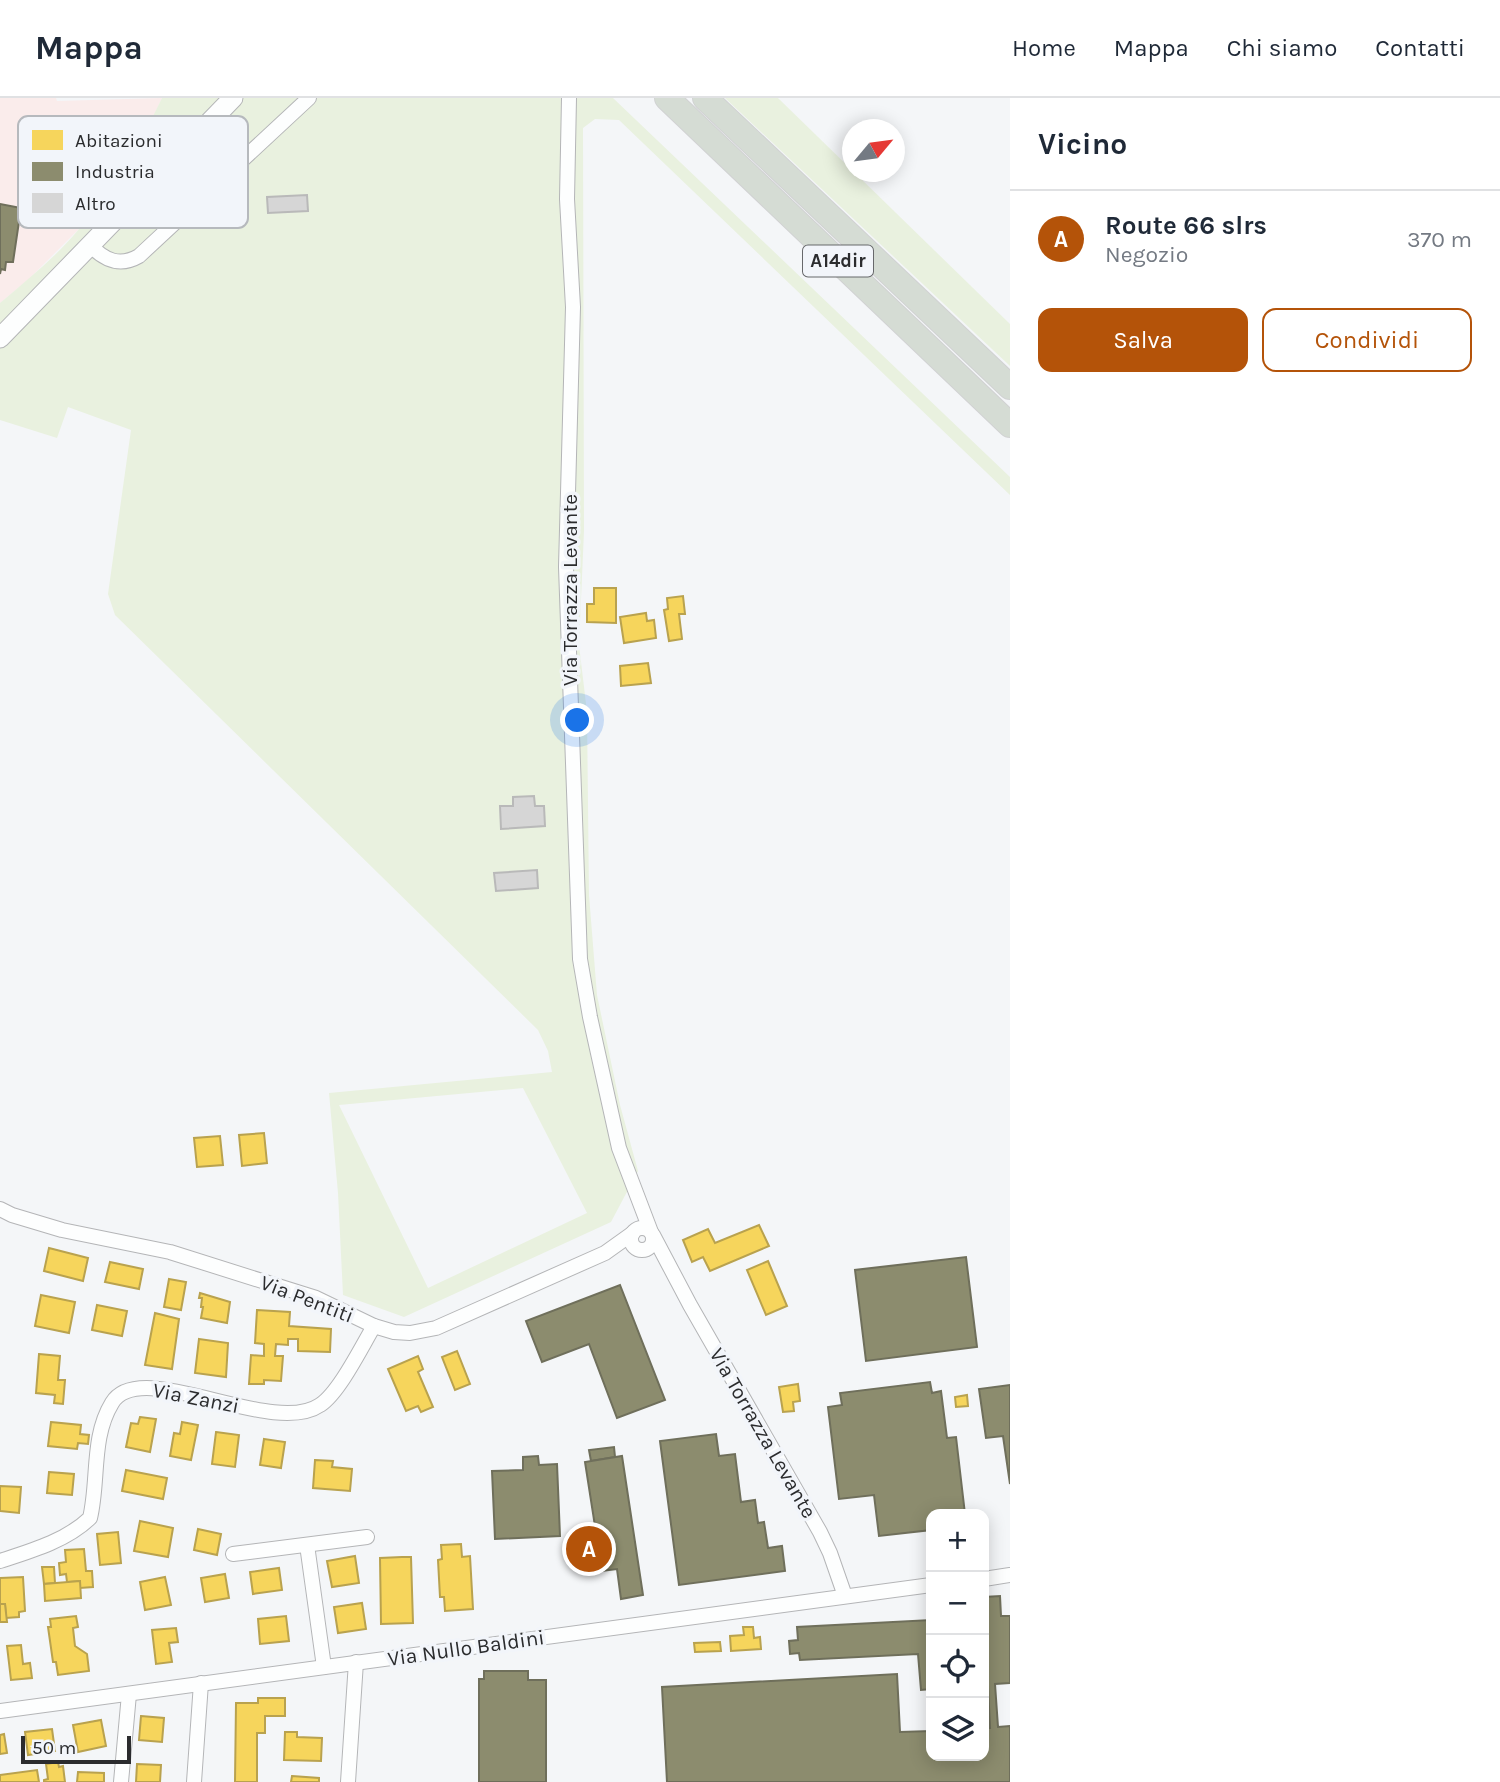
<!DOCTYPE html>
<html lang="it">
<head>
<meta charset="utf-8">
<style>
	body { margin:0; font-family:Karla,sans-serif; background:#f6f6f7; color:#1f2937 }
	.controls { position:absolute; right:21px; bottom:21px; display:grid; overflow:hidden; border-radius:14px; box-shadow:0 4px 18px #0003 }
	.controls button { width:63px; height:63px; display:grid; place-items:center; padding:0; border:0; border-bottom:2px solid #e0e1e3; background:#fff; color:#1f2937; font:35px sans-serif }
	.compass { position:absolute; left:842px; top:21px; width:63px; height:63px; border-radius:50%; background:#fff; box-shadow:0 4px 18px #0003; rotate:61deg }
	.scale { position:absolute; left:21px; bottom:18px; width:110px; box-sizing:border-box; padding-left:7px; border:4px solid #2b2c2e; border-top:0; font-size:19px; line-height:24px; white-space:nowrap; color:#2b2c2e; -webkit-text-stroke:5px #f2f5fa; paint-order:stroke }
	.you { position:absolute; left:578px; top:623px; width:24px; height:24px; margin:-18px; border:5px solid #fff; border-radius:50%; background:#1a73e8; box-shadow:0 0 0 10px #1a73e833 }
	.badge { display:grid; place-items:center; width:46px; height:46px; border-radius:50%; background:#b45309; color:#fff; font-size:23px; font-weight:700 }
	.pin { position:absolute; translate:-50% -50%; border:4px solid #fff; box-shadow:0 2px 7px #0006 }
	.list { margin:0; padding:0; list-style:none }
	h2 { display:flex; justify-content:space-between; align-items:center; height:91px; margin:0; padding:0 28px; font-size:30px }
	h2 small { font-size:23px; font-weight:400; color:#747a83 }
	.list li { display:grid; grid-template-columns:46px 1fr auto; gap:21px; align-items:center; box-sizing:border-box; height:98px; padding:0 28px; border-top:2px solid #e0e1e3 }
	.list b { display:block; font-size:26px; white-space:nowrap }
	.list p { margin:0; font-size:23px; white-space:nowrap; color:#747a83 }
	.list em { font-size:23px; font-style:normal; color:#747a83 }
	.actions { display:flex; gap:14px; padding:21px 28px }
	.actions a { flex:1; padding:16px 0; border:2px solid #b45309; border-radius:14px; text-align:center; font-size:24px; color:#b45309 }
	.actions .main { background:#b45309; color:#fff }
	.icon { flex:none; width:38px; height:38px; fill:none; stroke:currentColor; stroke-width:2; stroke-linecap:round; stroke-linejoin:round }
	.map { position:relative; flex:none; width:1010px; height:1684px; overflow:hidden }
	header { display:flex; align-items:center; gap:42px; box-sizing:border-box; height:98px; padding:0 35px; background:#fff; border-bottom:2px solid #e0e1e3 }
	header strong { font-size:33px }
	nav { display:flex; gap:38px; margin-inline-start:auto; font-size:24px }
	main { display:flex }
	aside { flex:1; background:#fff }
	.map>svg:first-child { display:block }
	.industrial { fill:#faeceb }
	.green { fill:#e9f1df; fill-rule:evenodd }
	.homes { fill:#f6d55c; stroke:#b9a24e; stroke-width:2 }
	.industry { fill:#8c8c6e; stroke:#6f6f5b; stroke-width:2 }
	.building { fill:#d6d6d6; stroke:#b9b9b9; stroke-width:2 }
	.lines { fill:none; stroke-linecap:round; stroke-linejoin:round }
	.minor-casing { stroke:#b4b5b7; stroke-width:16 }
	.secondary-casing { stroke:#b4b5b7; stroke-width:21 }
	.motorway-casing { stroke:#d1d2d3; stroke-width:26 }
	.minor { stroke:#fdfefe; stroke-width:14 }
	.secondary { stroke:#fdfefe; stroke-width:19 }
	.motorway { stroke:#d5dcd4; stroke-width:24 }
	.labels { text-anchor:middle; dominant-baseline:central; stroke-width:7; stroke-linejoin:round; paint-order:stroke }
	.shield { fill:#f2f5fa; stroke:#67686b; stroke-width:2 }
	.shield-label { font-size:19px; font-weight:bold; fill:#2b2c2e }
	.street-label { font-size:21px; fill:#2b2c2e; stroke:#f2f5fa }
	.key { fill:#f2f5fa; stroke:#b6b9bd; stroke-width:2 }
	.key-label { font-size:19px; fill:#2b2c2e }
</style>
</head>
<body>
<header>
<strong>Mappa</strong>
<nav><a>Home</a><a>Mappa</a><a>Chi siamo</a><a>Contatti</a></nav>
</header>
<main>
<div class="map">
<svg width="1010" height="1684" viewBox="0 0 1010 1684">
	<rect width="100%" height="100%" fill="#f4f6f8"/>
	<!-- industrial -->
	<polygon class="industrial" points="0,0 56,0 57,3 162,0 143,40 78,132 30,180 0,205"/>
	<!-- green -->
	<g class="green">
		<path d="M162 0H613L1010 379V397L619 22 595 21 583 30 584 433 579 547 587 614 589 797 597 897 620 1007 638 1073 611 1124 404 1219 343 1197 338 1095 329 995 552 974 548 953 538 932 115 517 108 496 131 332 68 309 57 340 0 322V205C27 182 56 159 79 131 112 92 140 46 162 0ZM523 990 587 1115 428 1190 339 1007Z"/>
		<polygon points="725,0 778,0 1010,226 1010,268"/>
	</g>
	<!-- homes -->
	<g class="homes">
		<polygon points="594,490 616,490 616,525 587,524 587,506 594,506"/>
		<polygon points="683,498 685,516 679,516 682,541 669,543 664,512 668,511 667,500"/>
		<polygon points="646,515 647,523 654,522 656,540 624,545 620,519"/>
		<polygon points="648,565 651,585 621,588 620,568"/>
		<polygon points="264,1035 267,1065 242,1068 239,1037"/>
		<polygon points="220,1038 223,1067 197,1069 194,1040"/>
		<polygon points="759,1127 769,1148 710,1173 703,1159 692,1164 683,1142 708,1131 715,1145"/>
		<polygon points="49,1150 88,1160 83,1183 44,1173"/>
		<polygon points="768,1163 787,1208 766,1217 747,1172"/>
		<polygon points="110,1164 143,1171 139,1191 105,1184"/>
		<polygon points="169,1181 186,1184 181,1212 164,1209"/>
		<polygon points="200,1195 230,1204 227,1225 201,1220 203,1209 201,1209 202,1200 199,1200"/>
		<polygon points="41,1197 75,1204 69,1235 35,1228"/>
		<polygon points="97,1207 127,1213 122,1238 92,1232"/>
		<polygon points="257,1212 290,1214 289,1228 331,1231 330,1254 298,1253 298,1241 288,1241 288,1247 276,1246 275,1258 283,1258 281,1283 264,1282 264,1286 249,1286 251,1257 264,1258 264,1246 255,1245"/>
		<polygon points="155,1215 179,1221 172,1271 145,1267"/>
		<polygon points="199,1241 228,1245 226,1279 195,1275"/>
		<polygon points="457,1253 470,1286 455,1292 442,1259"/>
		<polygon points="39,1256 60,1258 58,1282 65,1282 63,1306 54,1305 55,1297 36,1295"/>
		<polygon points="418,1258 423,1271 418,1274 433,1309 421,1314 418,1308 406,1313 388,1271"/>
		<polygon points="798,1286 800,1303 793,1304 794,1313 783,1314 779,1289"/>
		<polygon points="967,1297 968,1308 956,1309 955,1299"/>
		<polygon points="140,1319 156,1321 150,1354 126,1349 131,1325 138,1326"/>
		<polygon points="51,1324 81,1327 80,1336 89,1337 88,1346 78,1345 77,1351 48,1348"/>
		<polygon points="182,1324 198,1327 191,1362 170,1358 174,1335 180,1336"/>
		<polygon points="216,1334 239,1337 235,1369 212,1366"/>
		<polygon points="264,1341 285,1344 281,1370 260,1367"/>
		<polygon points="315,1362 333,1363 332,1369 352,1371 350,1393 313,1390"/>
		<polygon points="126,1372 167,1380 163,1401 122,1393"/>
		<polygon points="49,1374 74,1376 72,1397 47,1395"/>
		<polygon points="0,1388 21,1389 19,1415 0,1413"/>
		<polygon points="140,1423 173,1430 168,1459 134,1453"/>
		<polygon points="198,1431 221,1436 217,1457 194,1452"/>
		<polygon points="118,1434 121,1465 100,1467 97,1436"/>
		<polygon points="461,1446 462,1459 470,1458 473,1511 445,1513 444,1499 440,1499 438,1462 442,1461 441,1447"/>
		<polygon points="84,1451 86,1473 92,1473 93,1489 80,1490 80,1483 67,1484 66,1476 60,1477 59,1465 66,1464 65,1452"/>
		<polygon points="355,1458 359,1485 332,1489 327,1463"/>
		<polygon points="402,1459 411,1459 413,1525 381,1526 380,1460"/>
		<polygon points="42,1469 54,1469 55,1485 44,1486"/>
		<polygon points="279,1470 282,1492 253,1496 250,1474"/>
		<polygon points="225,1476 229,1500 205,1504 201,1480"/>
		<polygon points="23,1479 25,1513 19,1514 19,1519 6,1520 5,1506 0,1506 0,1480"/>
		<polygon points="165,1479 171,1507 145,1512 140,1484"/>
		<polygon points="80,1483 81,1500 45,1503 44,1486"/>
		<polygon points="362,1505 366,1531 338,1535 334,1509"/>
		<polygon points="0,1506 5,1506 7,1524 0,1524"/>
		<polygon points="76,1518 78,1529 73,1530 75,1548 87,1556 89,1573 58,1577 56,1564 53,1564 48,1529 51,1529 50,1521"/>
		<polygon points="286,1518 289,1543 260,1546 258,1521"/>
		<polygon points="743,1529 753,1529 754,1540 760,1539 761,1551 731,1553 730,1538 744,1537"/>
		<polygon points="176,1530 178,1544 169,1545 172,1564 156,1566 152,1532"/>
		<polygon points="720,1544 721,1553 695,1554 694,1545"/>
		<polygon points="21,1547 23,1566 30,1565 32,1580 11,1582 7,1548"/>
		<polygon points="258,1600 285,1600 285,1618 265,1618 265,1635 257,1635 257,1684 235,1684 236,1605 258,1605"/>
		<polygon points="141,1618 164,1620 162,1644 139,1642"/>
		<polygon points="101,1622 106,1648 78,1654 73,1627"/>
		<polygon points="52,1631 55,1653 28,1657 25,1634"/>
		<polygon points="285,1634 297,1634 297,1639 322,1640 321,1663 284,1662"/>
		<polygon points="4,1636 7,1655 0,1656 0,1637"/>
		<polygon points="58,1664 59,1669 63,1668 65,1684 44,1684 44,1682 48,1681 46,1666"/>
		<polygon points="137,1666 161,1667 160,1684 136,1684"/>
		<polygon points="37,1672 39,1684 0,1684 0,1677"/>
		<polygon points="78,1674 104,1675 104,1684 77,1684"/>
		<polygon points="292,1678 319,1680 319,1684 291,1684"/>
	</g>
	<!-- industry -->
	<g class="industry">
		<polygon points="0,106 21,110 13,164 6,164 5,172 1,171 0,176"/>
		<polygon points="966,1159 977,1249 866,1263 855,1172"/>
		<polygon points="620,1187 665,1302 617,1320 589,1246 542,1264 526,1223"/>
		<polygon points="930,1284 932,1295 941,1293 947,1340 956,1339 965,1416 931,1416 931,1432 879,1438 874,1397 839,1401 828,1309 842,1307 840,1295"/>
		<polygon points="1010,1287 1010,1386 1003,1338 986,1340 979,1291"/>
		<polygon points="716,1336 719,1358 735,1356 741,1404 755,1402 758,1425 764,1424 768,1450 782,1448 785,1473 679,1487 660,1343"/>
		<polygon points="614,1349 615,1359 591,1363 589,1352"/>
		<polygon points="538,1358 539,1367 557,1366 560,1438 495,1441 492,1373 523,1372 523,1359"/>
		<polygon points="622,1358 643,1497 621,1501 617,1471 602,1473 585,1364"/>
		<polygon points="1000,1498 1001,1518 1010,1518 1010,1585 995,1586 998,1629 1010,1628 1010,1684 667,1684 662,1589 897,1576 900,1634 931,1633 931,1658 984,1658 984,1630 990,1630 988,1587 984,1587 984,1499"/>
		<polygon points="931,1522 931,1591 921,1592 918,1556 800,1562 799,1555 790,1556 789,1543 798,1542 797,1529"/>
		<polygon points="484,1573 528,1573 528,1582 546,1582 546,1684 479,1684 479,1581 484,1581"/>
	</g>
	<!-- building -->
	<g class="building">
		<polygon points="307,97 308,113 268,115 267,99"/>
		<polygon points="534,698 535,708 544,708 545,728 501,731 500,708 513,708 513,699"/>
		<polygon points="537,772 538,790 496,793 494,775"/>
	</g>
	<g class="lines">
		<defs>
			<g id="minor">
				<polyline points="569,0 567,101 573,209 566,469 580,861 590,919 619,1050 651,1134"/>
				<path d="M90 147C105 163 120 169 139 158L309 0"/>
				<polyline points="0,1111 12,1117 62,1132 170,1154 316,1200 374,1228 394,1234 410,1235 436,1230 605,1155 633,1135"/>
				<circle cx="642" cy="1141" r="11"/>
				<polyline points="653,1137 690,1207 820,1434 830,1455 845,1498"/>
				<polyline points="307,1447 324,1569"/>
				<polyline points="233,1456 367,1439"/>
				<path d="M0 1463C31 1453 66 1443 90 1420 99 1383 91 1339 112 1305 140 1258 272 1340 320 1307 339 1295 362 1248 374 1228"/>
				<polyline points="984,1481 1010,1477"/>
				<polyline points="0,1613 931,1487"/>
				<polyline points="121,1684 129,1596"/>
				<polyline points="194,1684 201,1585"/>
				<polyline points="348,1684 356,1564"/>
			</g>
			<polyline id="secondary" points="0,240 233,0"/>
			<g id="motorway">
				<polyline points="667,0 1010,327"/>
				<polyline points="705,0 1010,289"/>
			</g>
		</defs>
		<!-- minor casing -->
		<use href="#minor" class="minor-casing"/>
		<!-- secondary casing -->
		<use href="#secondary" class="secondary-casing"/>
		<!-- motorway casing -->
		<use href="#motorway" class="motorway-casing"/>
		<!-- minor -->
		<use href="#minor" class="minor"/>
		<!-- secondary -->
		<use href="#secondary" class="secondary"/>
		<!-- motorway -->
		<use href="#motorway" class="motorway"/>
	</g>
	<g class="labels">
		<!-- shield labels -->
		<rect class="shield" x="803" y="147.5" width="70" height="31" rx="5"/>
		<g class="shield-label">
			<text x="838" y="163">A14dir</text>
		</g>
		<!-- street labels -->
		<g class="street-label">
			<text transform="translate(570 492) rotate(-90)">Via Torrazza Levante</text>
			<text transform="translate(307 1201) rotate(21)">Via Pentiti</text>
			<text transform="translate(196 1300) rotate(11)">Via Zanzi</text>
			<text transform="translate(763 1335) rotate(60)">Via Torrazza Levante</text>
			<text transform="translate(466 1550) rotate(-8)">Via Nullo Baldini</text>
		</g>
	</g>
	<!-- legend -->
	<rect x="18" y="18" width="230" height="112" rx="10" class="key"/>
	<rect x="32" y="32" width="31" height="20" fill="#f6d55c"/>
	<rect x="32" y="64" width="31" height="19" fill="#8c8c6e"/>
	<rect x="32" y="95" width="31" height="20" fill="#d6d6d6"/>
	<g class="key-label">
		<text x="75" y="49">Abitazioni</text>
		<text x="75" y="80">Industria</text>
		<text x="75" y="112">Altro</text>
	</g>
</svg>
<div class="controls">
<button>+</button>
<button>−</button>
<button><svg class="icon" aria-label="locate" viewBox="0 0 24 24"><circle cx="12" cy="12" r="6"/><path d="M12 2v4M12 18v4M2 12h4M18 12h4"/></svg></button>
<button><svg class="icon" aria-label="layers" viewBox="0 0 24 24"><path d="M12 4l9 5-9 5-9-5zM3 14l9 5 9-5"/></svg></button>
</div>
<svg class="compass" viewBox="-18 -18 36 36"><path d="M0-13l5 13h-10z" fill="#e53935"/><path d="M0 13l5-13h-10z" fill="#747a83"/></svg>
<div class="scale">50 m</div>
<div class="you"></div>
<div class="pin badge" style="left:589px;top:1451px">A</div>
</div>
<aside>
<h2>Vicino<small></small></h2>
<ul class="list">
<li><span class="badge">A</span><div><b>Route 66 slrs</b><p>Negozio</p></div><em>370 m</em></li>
</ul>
<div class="actions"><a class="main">Salva</a><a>Condividi</a></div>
</aside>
</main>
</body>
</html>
